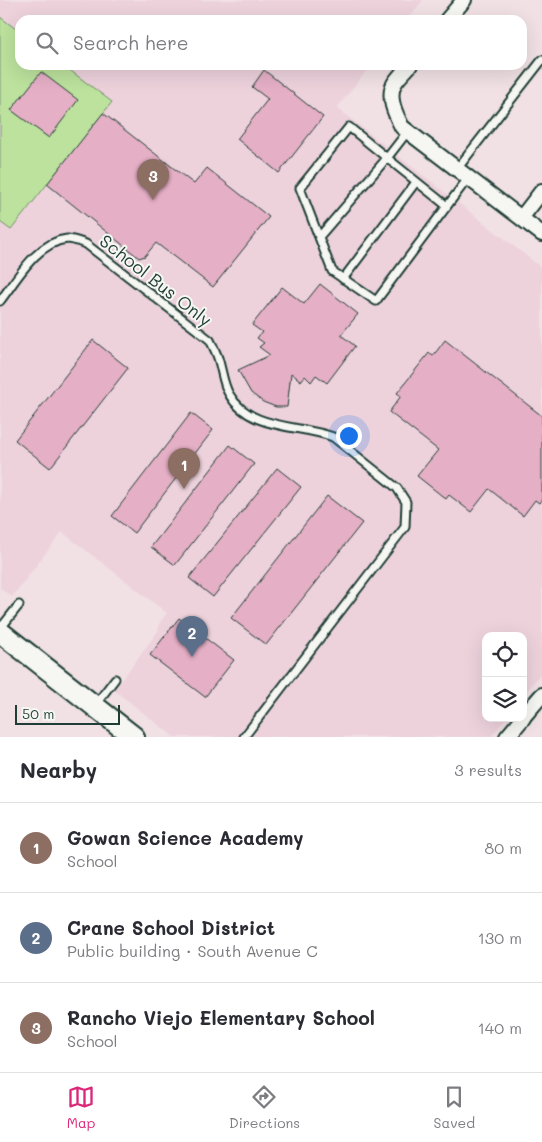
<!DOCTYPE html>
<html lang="en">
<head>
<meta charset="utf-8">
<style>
	body { margin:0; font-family:Mali,sans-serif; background:#f2f2f3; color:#2b2b33 }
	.controls { position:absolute; right:15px; bottom:15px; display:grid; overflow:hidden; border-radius:10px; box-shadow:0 5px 20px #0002 }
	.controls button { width:45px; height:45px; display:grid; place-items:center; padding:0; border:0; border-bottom:1px solid #e1e1e2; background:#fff; color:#2b2b33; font:25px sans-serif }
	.scale { position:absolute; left:15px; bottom:12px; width:105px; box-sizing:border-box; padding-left:5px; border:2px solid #1f3d34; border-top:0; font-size:14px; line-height:18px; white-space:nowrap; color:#1f3d34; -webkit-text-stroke:4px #f6f6f2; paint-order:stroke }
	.you { position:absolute; left:348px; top:435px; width:18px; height:18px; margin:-12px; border:4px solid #fff; border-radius:50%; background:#1a73e8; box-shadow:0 0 0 8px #1a73e833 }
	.badge { display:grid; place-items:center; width:32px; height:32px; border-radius:50%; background:#db2777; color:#fff; font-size:16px; font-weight:700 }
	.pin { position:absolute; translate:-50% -41px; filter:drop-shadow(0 1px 2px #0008) }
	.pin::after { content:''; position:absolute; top:26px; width:18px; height:15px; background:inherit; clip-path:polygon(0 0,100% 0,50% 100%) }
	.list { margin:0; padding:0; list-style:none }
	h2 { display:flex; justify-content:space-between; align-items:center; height:65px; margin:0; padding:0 20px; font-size:21px }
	h2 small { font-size:16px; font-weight:400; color:#7c7c81 }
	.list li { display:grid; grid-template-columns:32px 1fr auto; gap:15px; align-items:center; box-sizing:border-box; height:90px; padding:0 20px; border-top:1px solid #e1e1e2 }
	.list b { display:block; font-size:19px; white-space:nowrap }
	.list p { margin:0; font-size:16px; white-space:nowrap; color:#7c7c81 }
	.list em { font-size:16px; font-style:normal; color:#7c7c81 }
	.icon { flex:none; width:28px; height:28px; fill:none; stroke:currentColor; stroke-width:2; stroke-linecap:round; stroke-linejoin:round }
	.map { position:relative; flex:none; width:542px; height:737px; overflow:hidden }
	.search { position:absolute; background:#fff; box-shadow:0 5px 20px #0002; left:15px; right:15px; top:15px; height:55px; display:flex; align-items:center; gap:12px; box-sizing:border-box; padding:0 18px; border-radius:15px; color:#7c7c81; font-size:19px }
	.sheet { height:335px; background:#fff }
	nav { display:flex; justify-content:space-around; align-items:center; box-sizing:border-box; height:70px; border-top:1px solid #e1e1e2; background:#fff; font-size:14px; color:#7c7c81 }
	nav a { display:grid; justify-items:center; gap:2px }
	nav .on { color:#db2777 }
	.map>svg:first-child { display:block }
	.built { fill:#edd2dc }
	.green { fill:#bce29d; stroke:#6e9068 }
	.building { fill:#e5afc6; stroke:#1f3d34 }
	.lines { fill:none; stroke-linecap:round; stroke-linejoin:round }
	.lane-casing { stroke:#1f3d34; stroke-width:11 }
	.street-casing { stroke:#1f3d34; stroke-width:18 }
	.secondary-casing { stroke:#1f3d34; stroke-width:24 }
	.lane { stroke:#f6f6f2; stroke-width:7 }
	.street { stroke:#f6f6f2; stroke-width:14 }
	.secondary { stroke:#f6f6f2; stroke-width:20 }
	.labels { text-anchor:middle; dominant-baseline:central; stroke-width:4; stroke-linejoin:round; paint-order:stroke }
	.street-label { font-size:18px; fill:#1f3d34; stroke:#f6f6f2 }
</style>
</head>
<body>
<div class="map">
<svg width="542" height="737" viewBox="0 0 542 737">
	<rect width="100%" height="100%" fill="#f1e1e5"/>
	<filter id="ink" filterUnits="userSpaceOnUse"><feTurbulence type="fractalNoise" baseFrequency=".02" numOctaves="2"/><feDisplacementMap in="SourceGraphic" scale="10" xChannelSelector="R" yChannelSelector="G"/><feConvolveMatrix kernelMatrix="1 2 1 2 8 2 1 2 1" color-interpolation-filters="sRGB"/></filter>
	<g filter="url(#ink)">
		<!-- built -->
		<polygon class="built" points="0,0 423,0 407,20 20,20 20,65 371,65 337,108 542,268 542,672 523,696 523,636 486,636 486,718 506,718 491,737 174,737 114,690 158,631 160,622 167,613 62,532 12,597 0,588"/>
		<!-- green -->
		<polygon class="green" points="0,17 20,32 20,65 63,65 112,102 11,230 0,222"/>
		<!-- building -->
		<g class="building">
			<polygon points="264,70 323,117 279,173 237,139 268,99 252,87"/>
			<polygon points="41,72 78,100 49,138 11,110"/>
			<polygon points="103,113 194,184 207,168 269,217 213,287 156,243 145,256 139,258 47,184"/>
			<polygon points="320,284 358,314 341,335 355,346 327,383 316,375 311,382 305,376 301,381 291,373 287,407 276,407 263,402 251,393 238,370 270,355 259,347 264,343 257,338 262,332 252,325 282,287 304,304"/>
			<polygon points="93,340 128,368 50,468 15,440"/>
			<polygon points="445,340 542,416 542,499 539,503 535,500 523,516 489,489 471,512 449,495 446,499 417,476 438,450 389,412 401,396 397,393 429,353 433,356"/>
			<polygon points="191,413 213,430 134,533 112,516"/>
			<polygon points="230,445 254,464 175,565 151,547"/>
			<polygon points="277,468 301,487 213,597 189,578"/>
			<polygon points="327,496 362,523 266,645 231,618"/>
			<polygon points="179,618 234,660 205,697 150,655"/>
		</g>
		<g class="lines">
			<defs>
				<g id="lane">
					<polyline points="408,131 387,158 447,206 469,177"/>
					<polyline points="457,169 542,60"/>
					<polyline points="319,237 387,158 349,127 300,188 332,271 376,301 447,206"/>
					<polyline points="343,279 416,182"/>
					<path d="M0 301C17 279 37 242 67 239 73 239 80 242 86 244L210 340C213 346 216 352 218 358 222 370 223 384 229 394 250 431 299 424 333 437L397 488 406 502 405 527 244 737"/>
					<polyline points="0,629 19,605"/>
					<polyline points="96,704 115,679"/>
				</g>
				<g id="street">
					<polyline points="447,20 464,0"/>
					<path d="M410 65C405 71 398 77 394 84 387 98 396 115 402 127L542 234"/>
					<polyline points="522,217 542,191"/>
					<polyline points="523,717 542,695"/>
					<polyline points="507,737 523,718"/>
				</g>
				<polyline id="secondary" points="0,632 134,737"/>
			</defs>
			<!-- lane casing -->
			<use href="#lane" class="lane-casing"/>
			<!-- street casing -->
			<use href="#street" class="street-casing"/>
			<!-- secondary casing -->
			<use href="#secondary" class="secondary-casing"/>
			<!-- lane -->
			<use href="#lane" class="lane"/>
			<!-- street -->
			<use href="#street" class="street"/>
			<!-- secondary -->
			<use href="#secondary" class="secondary"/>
		</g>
	</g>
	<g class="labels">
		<!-- street labels -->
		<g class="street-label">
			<text transform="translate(156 280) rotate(38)">School Bus Only</text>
		</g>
	</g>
</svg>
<div class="controls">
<button><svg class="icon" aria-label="locate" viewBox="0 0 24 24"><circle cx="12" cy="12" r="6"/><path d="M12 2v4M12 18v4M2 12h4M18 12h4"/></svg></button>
<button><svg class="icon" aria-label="layers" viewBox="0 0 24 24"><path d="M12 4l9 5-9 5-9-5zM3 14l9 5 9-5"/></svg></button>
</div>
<div class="scale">50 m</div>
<div class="you"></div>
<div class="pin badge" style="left:184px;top:489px;background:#8d6e63">1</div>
<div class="pin badge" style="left:192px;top:657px;background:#5c6f8a">2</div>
<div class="pin badge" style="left:153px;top:200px;background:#8d6e63">3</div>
<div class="search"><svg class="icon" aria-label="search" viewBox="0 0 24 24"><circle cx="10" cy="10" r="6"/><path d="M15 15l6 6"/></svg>Search here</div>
</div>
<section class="sheet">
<h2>Nearby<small>3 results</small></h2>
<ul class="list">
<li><span class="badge" style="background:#8d6e63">1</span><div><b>Gowan Science Academy</b><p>School</p></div><em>80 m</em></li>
<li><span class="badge" style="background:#5c6f8a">2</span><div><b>Crane School District</b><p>Public building · South Avenue C</p></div><em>130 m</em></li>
<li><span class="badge" style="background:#8d6e63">3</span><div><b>Rancho Viejo Elementary School</b><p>School</p></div><em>140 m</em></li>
</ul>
</section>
<nav>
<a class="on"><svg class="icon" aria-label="map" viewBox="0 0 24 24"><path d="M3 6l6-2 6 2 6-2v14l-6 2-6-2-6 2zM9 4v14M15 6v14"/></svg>Map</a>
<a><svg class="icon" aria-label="directions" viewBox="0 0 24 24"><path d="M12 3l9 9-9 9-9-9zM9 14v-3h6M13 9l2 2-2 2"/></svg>Directions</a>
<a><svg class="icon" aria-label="saved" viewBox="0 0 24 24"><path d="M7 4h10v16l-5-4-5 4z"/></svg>Saved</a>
</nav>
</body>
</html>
